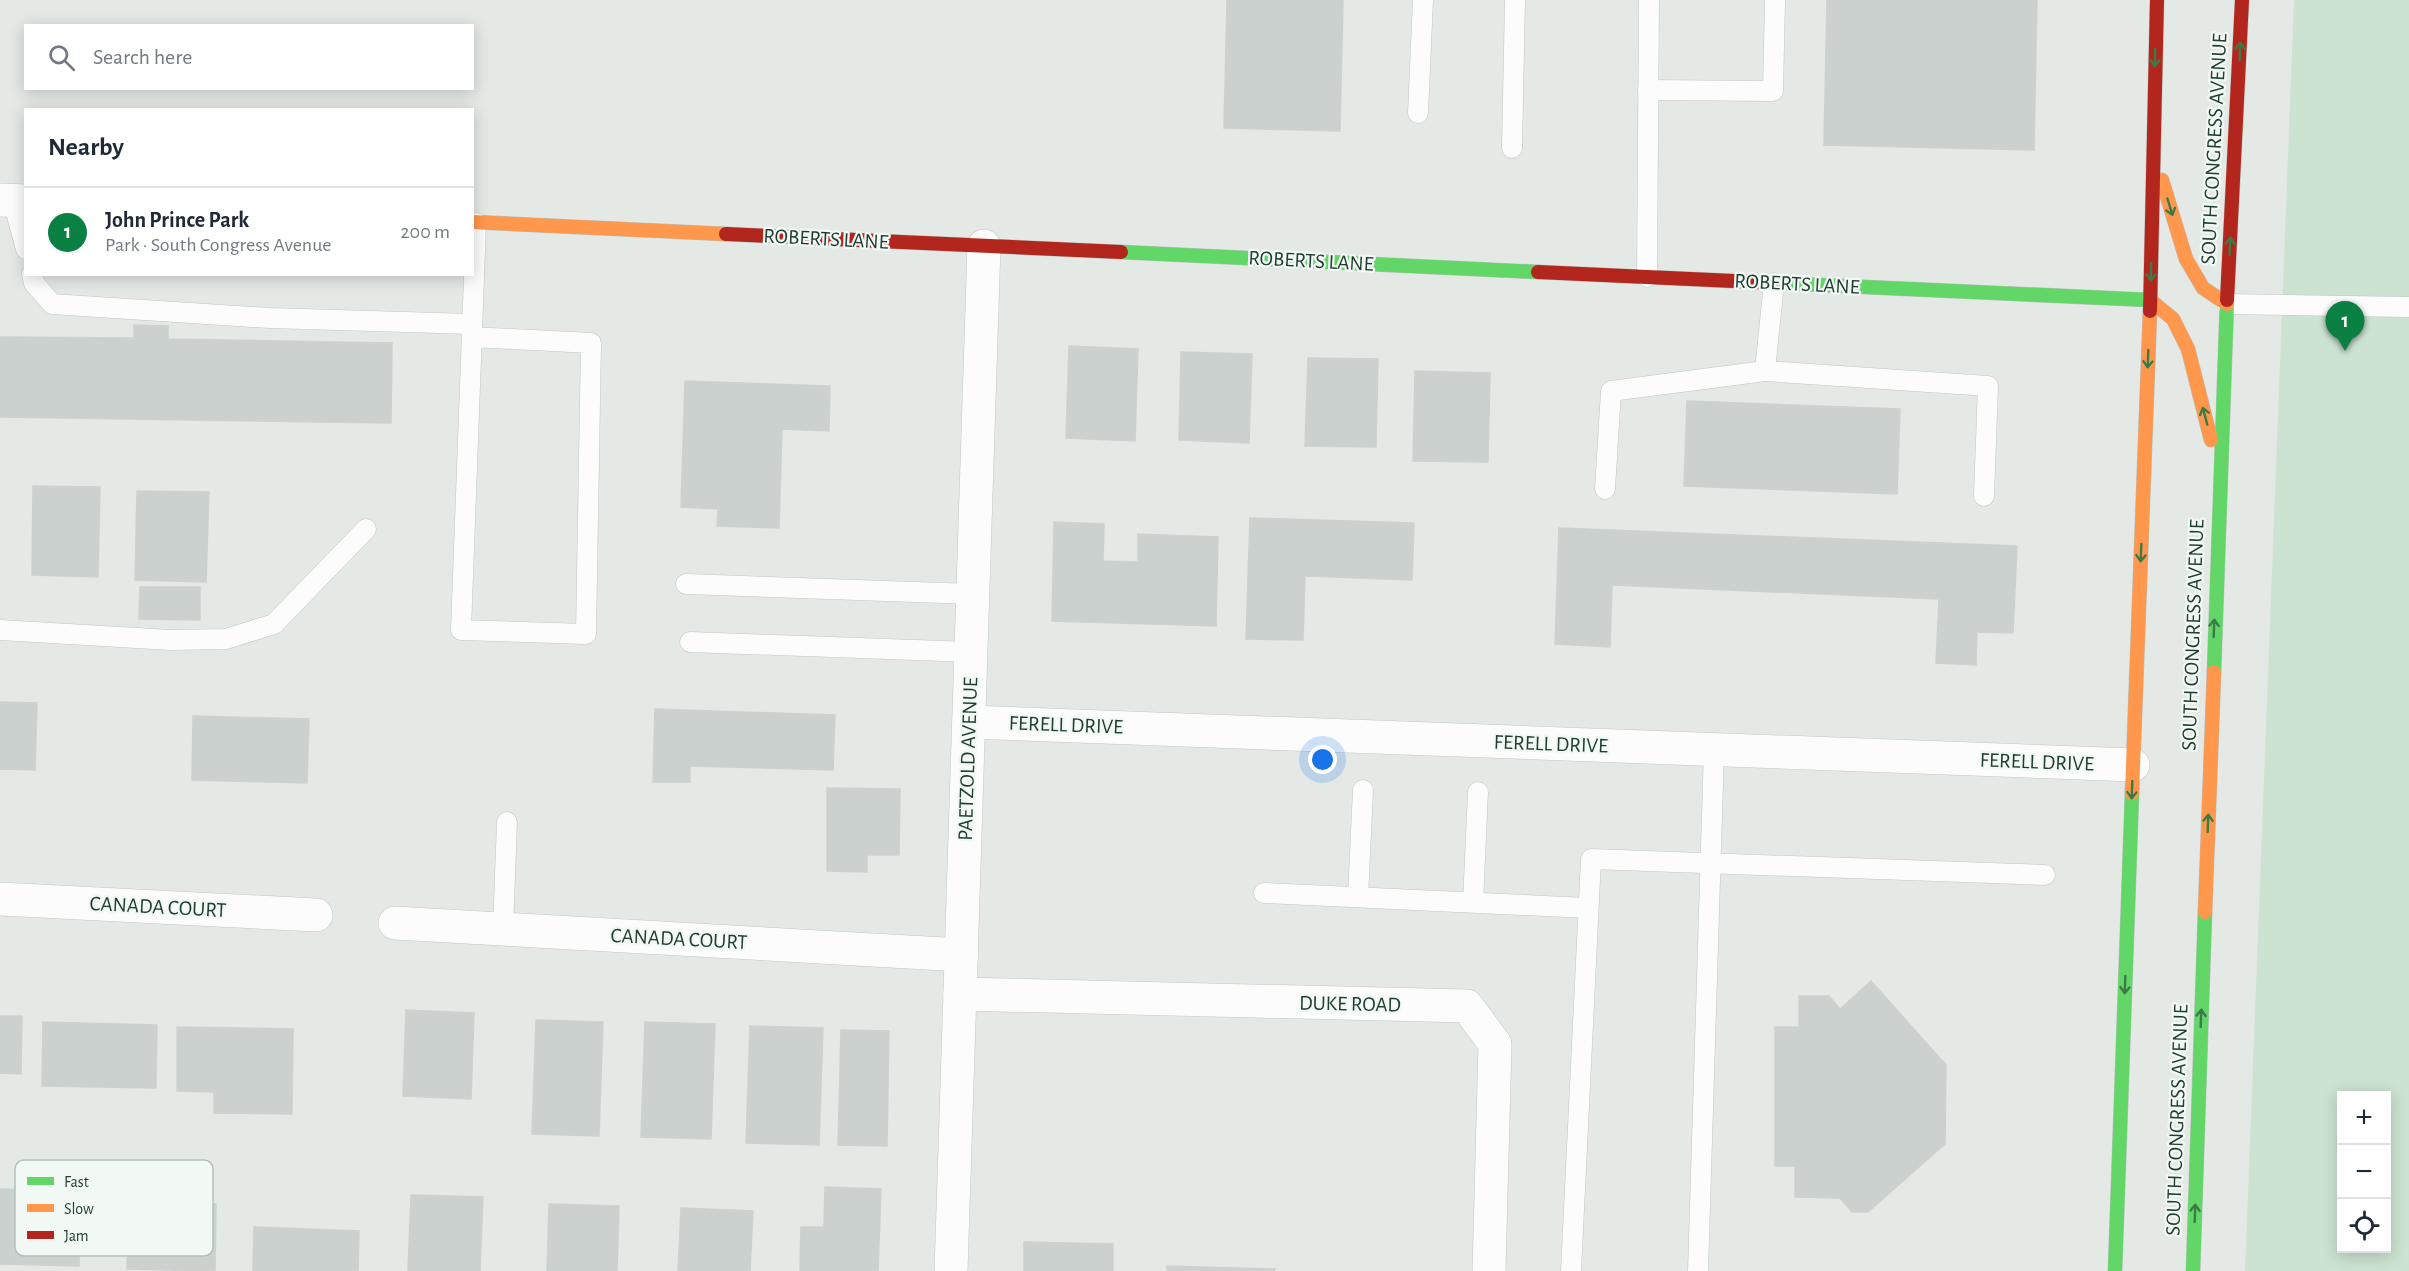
<!DOCTYPE html>
<html lang="en">
<head>
<meta charset="utf-8">
<style>
	body { margin:0; font-family:"Alegreya Sans",sans-serif; background:#f2f2f3; color:#1f2937 }
	.controls { position:absolute; right:18px; bottom:18px; display:grid; overflow:hidden; border-radius:0px; box-shadow:0 3px 15px #0003 }
	.controls button { width:54px; height:54px; display:grid; place-items:center; padding:0; border:0; border-bottom:2px solid #e0e1e3; background:#fff; color:#1f2937; font:30px sans-serif }
	.you { position:absolute; left:1323px; top:760px; width:21px; height:21px; margin:-15px; border:4px solid #fff; border-radius:50%; background:#1a73e8; box-shadow:0 0 0 9px #1a73e833 }
	.badge { display:grid; place-items:center; width:39px; height:39px; border-radius:50%; background:#0b8043; color:#fff; font-size:20px; font-weight:700 }
	.pin { position:absolute; translate:-50% -50px; filter:drop-shadow(0 2px 3px #0008) }
	.pin::after { content:''; position:absolute; top:32px; width:21px; height:18px; background:inherit; clip-path:polygon(0 0,100% 0,50% 100%) }
	.list { margin:0; padding:0; list-style:none }
	h2 { display:flex; justify-content:space-between; align-items:center; height:78px; margin:0; padding:0 24px; font-size:26px }
	h2 small { font-size:20px; font-weight:400; color:#747a83 }
	.list li { display:grid; grid-template-columns:39px 1fr auto; gap:18px; align-items:center; box-sizing:border-box; height:90px; padding:0 24px; border-top:2px solid #e0e1e3 }
	.list b { display:block; font-size:22px; white-space:nowrap }
	.list p { margin:0; font-size:20px; white-space:nowrap; color:#747a83 }
	.list em { font-size:20px; font-style:normal; color:#747a83 }
	.icon { flex:none; width:33px; height:33px; fill:none; stroke:currentColor; stroke-width:2; stroke-linecap:round; stroke-linejoin:round }
	.map { position:relative; flex:none; width:2409px; height:1271px; overflow:hidden }
	.search { position:absolute; background:#fff; box-shadow:0 3px 15px #0003; left:24px; top:24px; width:450px; height:66px; display:flex; align-items:center; gap:15px; box-sizing:border-box; padding:0 21px; border-radius:0px; color:#747a83; font-size:22px }
	.panel { position:absolute; background:#fff; box-shadow:0 3px 15px #0003; left:24px; top:108px; width:450px; height:168px; border-radius:0px }
	.map>svg:first-child { display:block }
	.green { fill:#cce3d1; fill-rule:evenodd }
	.building { fill:#cbd1ce; stroke:#cdd2cf; stroke-width:1.5 }
	.lines { fill:none; stroke-linecap:round; stroke-linejoin:round }
	.lane-casing { stroke:#c1c6c3; stroke-width:21 }
	.street-casing { stroke:#c1c6c3; stroke-width:34 }
	.fast-casing { stroke:#bdc6c2; stroke-width:15 }
	.slow-casing { stroke:#bdc6c2; stroke-width:15 }
	.jam-casing { stroke:#bdc6c2; stroke-width:15 }
	.lane { stroke:#fbfcfb; stroke-width:20 }
	.street { stroke:#fbfcfb; stroke-width:33 }
	.fast { stroke:#63d668; stroke-width:14 }
	.slow { stroke:#ff974d; stroke-width:14 }
	.jam { stroke:#b3261e; stroke-width:14 }
	.oneway { stroke:#3b7b48 }
	.labels { text-anchor:middle; dominant-baseline:central; stroke-width:4.5; stroke-linejoin:round; paint-order:stroke }
	.street-label { font-size:21px; fill:#213e33; stroke:#f2f9f5 }
	.key { fill:#f2f9f5; stroke:#b3c1bb; stroke-width:1.5 }
	.key-label { font-size:16px; fill:#213e33 }
</style>
</head>
<body>
<div class="map">
<svg width="2409" height="1271" viewBox="0 0 2409 1271">
	<rect width="100%" height="100%" fill="#e4e9e6"/>
	<!-- green -->
	<path class="green" d="M2294 0H2409V1271H2245ZM2342 1096H2386V1248H2342Z"/>
	<!-- building -->
	<g class="building">
		<polygon points="1227,0 1343,0 1340,131 1224,128"/>
		<polygon points="1827,0 2037,0 2034,150 1824,145"/>
		<polygon points="134,325 168,326 168,339 392,343 391,423 0,417 0,337 134,338"/>
		<polygon points="1069,346 1138,349 1135,441 1066,438"/>
		<polygon points="1181,352 1252,354 1249,443 1179,440"/>
		<polygon points="1308,358 1378,359 1376,447 1305,446"/>
		<polygon points="1415,371 1490,373 1488,462 1413,461"/>
		<polygon points="685,381 830,386 829,431 782,429 779,528 717,526 718,509 681,507"/>
		<polygon points="1687,401 1900,409 1897,494 1684,486"/>
		<polygon points="33,486 100,487 98,577 32,575"/>
		<polygon points="137,491 209,492 206,582 135,580"/>
		<polygon points="1250,518 1414,523 1412,580 1305,576 1303,640 1246,639"/>
		<polygon points="1054,522 1104,524 1103,561 1138,562 1138,534 1218,537 1216,626 1052,621"/>
		<polygon points="1559,528 2017,546 2013,633 1977,632 1976,665 1936,663 1939,599 1612,585 1610,647 1555,644"/>
		<polygon points="140,587 200,587 200,620 139,619"/>
		<polygon points="0,702 37,703 35,770 0,769"/>
		<polygon points="655,709 835,715 833,770 690,766 690,782 653,782"/>
		<polygon points="193,716 309,719 307,783 192,780"/>
		<polygon points="827,788 900,789 899,855 867,855 867,872 827,871"/>
		<polygon points="1871,981 1946,1065 1945,1144 1868,1212 1852,1212 1840,1198 1795,1197 1795,1166 1775,1166 1775,1027 1799,1027 1799,996 1829,996 1840,1009"/>
		<polygon points="406,1010 474,1013 471,1099 403,1096"/>
		<polygon points="0,1016 22,1016 21,1074 0,1073"/>
		<polygon points="536,1020 603,1022 599,1136 532,1134"/>
		<polygon points="43,1022 157,1025 156,1088 42,1086"/>
		<polygon points="645,1022 715,1024 711,1139 641,1137"/>
		<polygon points="750,1026 823,1028 819,1145 746,1143"/>
		<polygon points="177,1027 293,1029 292,1114 214,1113 214,1092 177,1091"/>
		<polygon points="841,1030 889,1031 887,1146 838,1145"/>
		<polygon points="825,1187 881,1189 878,1271 800,1271 801,1227 824,1227"/>
		<polygon points="0,1189 81,1191 79,1266 0,1264"/>
		<polygon points="411,1195 483,1197 480,1271 408,1271"/>
		<polygon points="129,1203 216,1204 215,1271 127,1269"/>
		<polygon points="549,1204 619,1206 617,1271 547,1271"/>
		<polygon points="681,1208 753,1211 750,1271 678,1271"/>
		<polygon points="254,1227 359,1231 358,1271 253,1271"/>
		<polygon points="1024,1242 1113,1244 1113,1271 1024,1271"/>
		<polygon points="1167,1266 1275,1269 1274,1271 1167,1271"/>
	</g>
	<g class="lines">
		<defs>
			<g id="lane">
				<polyline points="1648,90 1773,91 1775,0"/>
				<polyline points="1418,113 1423,0"/>
				<polyline points="1512,148 1515,0"/>
				<polyline points="13,201 26,249"/>
				<polyline points="32,274 34,283 52,304 269,318 472,324"/>
				<polyline points="1647,277 1649,0"/>
				<polyline points="2227,304 2409,307"/>
				<polyline points="472,337 591,343 586,634 461,630 476,223"/>
				<polyline points="1765,371 1988,386 1984,496"/>
				<polyline points="1605,489 1611,391 1765,371 1774,283"/>
				<polyline points="686,584 973,594"/>
				<polyline points="0,630 171,640 226,639 274,624 366,529"/>
				<polyline points="690,642 971,652"/>
				<polyline points="1264,893 1588,908"/>
				<polyline points="1358,897 1363,790"/>
				<polyline points="1473,902 1478,792"/>
				<polyline points="503,929 507,822"/>
				<polyline points="1571,1271 1591,859 2045,875"/>
				<polyline points="1698,1271 1714,750"/>
			</g>
			<g id="street">
				<polyline points="0,200 26,201"/>
				<polyline points="969,722 2133,765"/>
				<polyline points="0,899 316,915"/>
				<polyline points="395,923 962,955"/>
				<polyline points="960,994 1467,1006 1495,1044 1489,1271"/>
				<polyline points="951,1271 984,246"/>
			</g>
			<g id="fast">
				<polyline points="1121,252 1538,272"/>
				<polyline points="1777,283 2150,300"/>
				<polyline points="2214,672 2227,300"/>
				<polyline points="2115,1271 2132,793"/>
				<polyline points="2193,1271 2205,912"/>
			</g>
			<g id="slow">
				<polyline points="2162,180 2186,259 2203,288 2227,304"/>
				<polyline points="472,222 726,234"/>
				<polyline points="2150,300 2173,319 2188,349 2211,440"/>
				<polyline points="2132,793 2150,311"/>
				<polyline points="2205,912 2214,672"/>
			</g>
			<g id="jam">
				<polyline points="726,234 1121,252"/>
				<polyline points="1538,272 1777,283"/>
				<polyline points="2227,300 2242,0"/>
				<polyline points="2150,311 2157,0"/>
			</g>
		</defs>
		<!-- lane casing -->
		<use href="#lane" class="lane-casing"/>
		<!-- street casing -->
		<use href="#street" class="street-casing"/>
		<!-- fast casing -->
		<use href="#fast" class="fast-casing"/>
		<!-- slow casing -->
		<use href="#slow" class="slow-casing"/>
		<!-- jam casing -->
		<use href="#jam" class="jam-casing"/>
		<!-- lane -->
		<use href="#lane" class="lane"/>
		<!-- street -->
		<use href="#street" class="street"/>
		<!-- fast -->
		<use href="#fast" class="fast"/>
		<!-- slow -->
		<use href="#slow" class="slow"/>
		<!-- jam -->
		<use href="#jam" class="jam"/>
	</g>
	<!-- one-way arrows -->
	<defs><path id="oneway-shaft" d="M-6 0H5M1.5-3L5.5 0L1.5 3" fill="none" stroke-width="1.6" stroke-linecap="round" stroke-linejoin="round" transform="scale(1.5)"/></defs>
	<g class="oneway">
		<use href="#oneway-shaft" transform="translate(2240 51) rotate(-88)"/>
		<use href="#oneway-shaft" transform="translate(2155 58) rotate(91)"/>
		<use href="#oneway-shaft" transform="translate(2170 207) rotate(73)"/>
		<use href="#oneway-shaft" transform="translate(2230 246) rotate(-87)"/>
		<use href="#oneway-shaft" transform="translate(2151 272) rotate(91)"/>
		<use href="#oneway-shaft" transform="translate(2148 359) rotate(92)"/>
		<use href="#oneway-shaft" transform="translate(2205 416) rotate(-105)"/>
		<use href="#oneway-shaft" transform="translate(2141 553) rotate(92)"/>
		<use href="#oneway-shaft" transform="translate(2214 628) rotate(-88)"/>
		<use href="#oneway-shaft" transform="translate(2132 790) rotate(92)"/>
		<use href="#oneway-shaft" transform="translate(2208 823) rotate(-88)"/>
		<use href="#oneway-shaft" transform="translate(2125 985) rotate(92)"/>
		<use href="#oneway-shaft" transform="translate(2201 1018) rotate(-88)"/>
		<use href="#oneway-shaft" transform="translate(2195 1213) rotate(-88)"/>
	</g>
	<g class="labels">
		<!-- street labels -->
		<g class="street-label">
			<text transform="translate(2214 149) rotate(-87)">SOUTH CONGRESS AVENUE</text>
			<text transform="translate(826 239) rotate(3)">ROBERTS LANE</text>
			<text transform="translate(1311 261) rotate(3)">ROBERTS LANE</text>
			<text transform="translate(1797 284) rotate(3)">ROBERTS LANE</text>
			<text transform="translate(2193 635) rotate(-88)">SOUTH CONGRESS AVENUE</text>
			<text transform="translate(1066 725) rotate(2)">FERELL DRIVE</text>
			<text transform="translate(1551 744) rotate(2)">FERELL DRIVE</text>
			<text transform="translate(968 759) rotate(-88)">PAETZOLD AVENUE</text>
			<text transform="translate(2037 762) rotate(2)">FERELL DRIVE</text>
			<text transform="translate(158 907) rotate(3)">CANADA COURT</text>
			<text transform="translate(679 939) rotate(3)">CANADA COURT</text>
			<text transform="translate(1350 1004) rotate(1)">DUKE ROAD</text>
			<text transform="translate(2177 1120) rotate(-88)">SOUTH CONGRESS AVENUE</text>
		</g>
	</g>
	<!-- legend -->
	<rect x="15" y="1160" width="198" height="96" rx="9" class="key"/>
	<rect x="27" y="1177" width="27" height="8" fill="#63d668"/>
	<rect x="27" y="1204" width="27" height="8" fill="#ff974d"/>
	<rect x="27" y="1231" width="27" height="8" fill="#b3261e"/>
	<g class="key-label">
		<text x="64" y="1187">Fast</text>
		<text x="64" y="1214">Slow</text>
		<text x="64" y="1241">Jam</text>
	</g>
</svg>
<div class="controls">
<button>+</button>
<button>−</button>
<button><svg class="icon" aria-label="locate" viewBox="0 0 24 24"><circle cx="12" cy="12" r="6"/><path d="M12 2v4M12 18v4M2 12h4M18 12h4"/></svg></button>
</div>
<div class="you"></div>
<div class="pin badge" style="left:2345px;top:351px">1</div>
<div class="search"><svg class="icon" aria-label="search" viewBox="0 0 24 24"><circle cx="10" cy="10" r="6"/><path d="M15 15l6 6"/></svg>Search here</div>
<section class="panel">
<h2>Nearby<small></small></h2>
<ul class="list">
<li><span class="badge">1</span><div><b>John Prince Park</b><p>Park · South Congress Avenue</p></div><em>200 m</em></li>
</ul>
</section>
</div>
</body>
</html>
